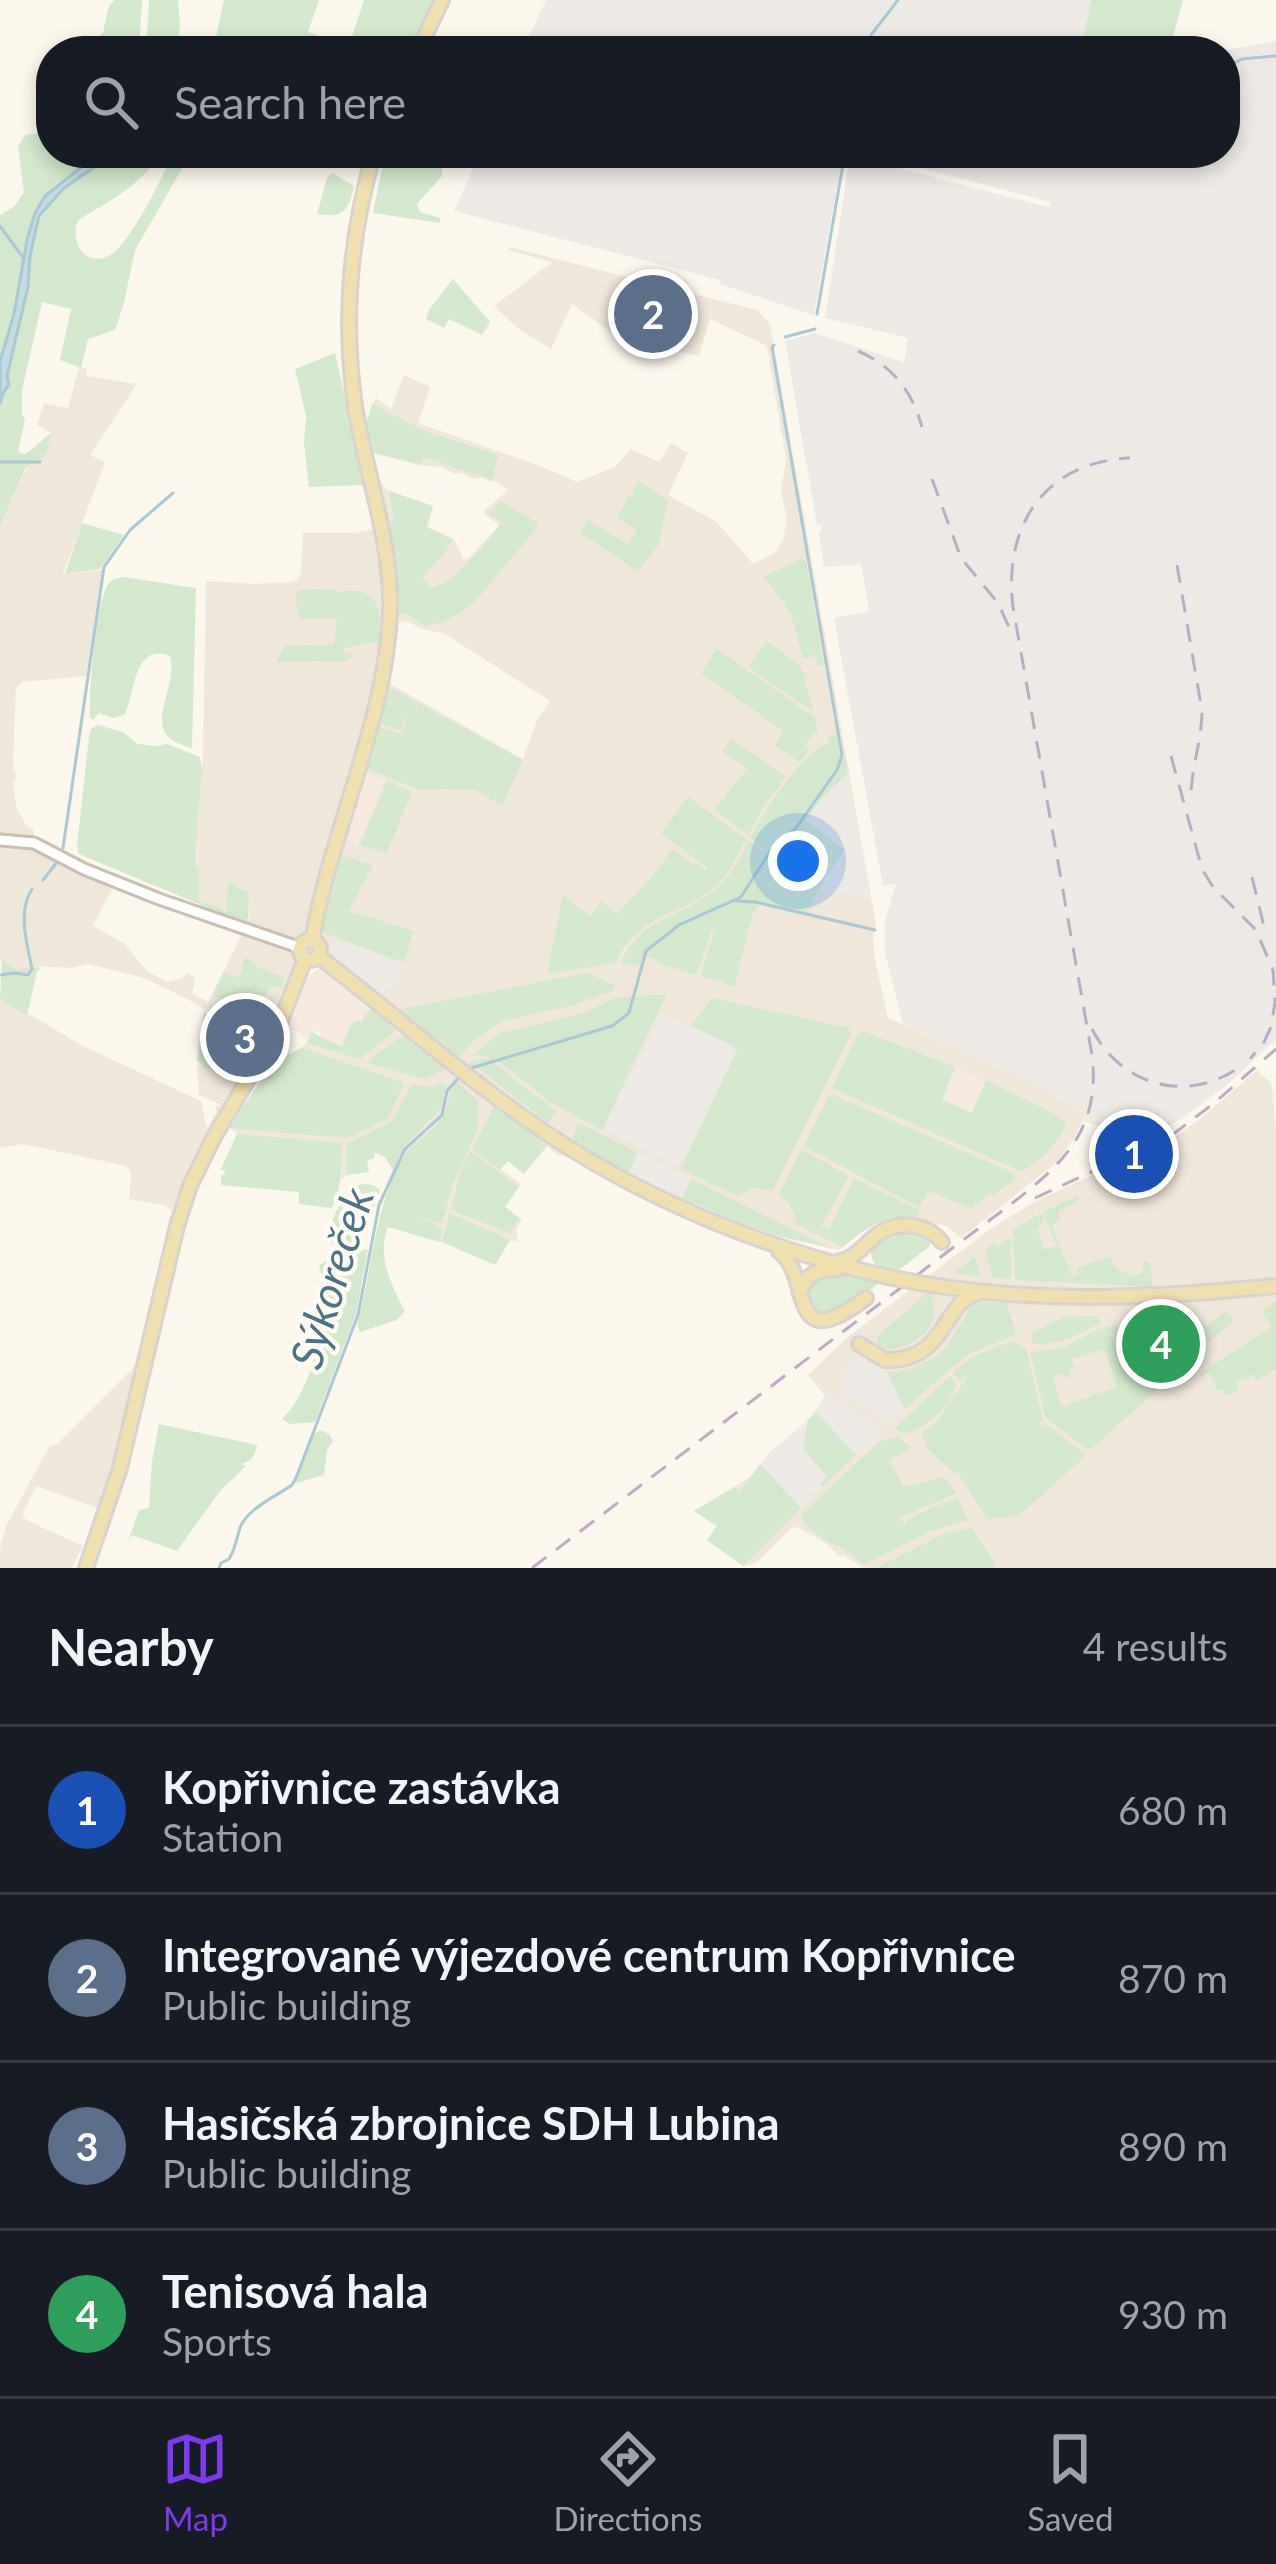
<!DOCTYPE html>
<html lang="en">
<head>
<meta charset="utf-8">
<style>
	body { margin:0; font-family:Lato,sans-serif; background:#242831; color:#f1f3f6 }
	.you { position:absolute; left:798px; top:861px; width:42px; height:42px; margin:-30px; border:9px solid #fff; border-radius:50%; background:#1a73e8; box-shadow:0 0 0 18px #1a73e833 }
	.badge { display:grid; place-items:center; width:78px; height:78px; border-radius:50%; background:#7c3aed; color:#fff; font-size:39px; font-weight:700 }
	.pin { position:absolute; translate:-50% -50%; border:6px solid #fff; box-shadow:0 3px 12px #0006 }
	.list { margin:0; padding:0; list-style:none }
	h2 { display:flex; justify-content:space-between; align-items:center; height:156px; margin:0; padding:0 48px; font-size:51px }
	h2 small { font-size:39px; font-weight:400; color:#9ea1a6 }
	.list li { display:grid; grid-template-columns:78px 1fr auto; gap:36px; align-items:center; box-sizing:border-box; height:168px; padding:0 48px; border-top:3px solid #363941 }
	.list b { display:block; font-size:45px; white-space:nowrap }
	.list p { margin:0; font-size:39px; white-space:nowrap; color:#9ea1a6 }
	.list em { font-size:39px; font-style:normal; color:#9ea1a6 }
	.icon { flex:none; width:66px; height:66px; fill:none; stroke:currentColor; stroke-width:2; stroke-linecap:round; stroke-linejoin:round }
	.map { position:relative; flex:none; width:1276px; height:1568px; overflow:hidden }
	.search { position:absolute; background:#171b24; box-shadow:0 6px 18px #0003; left:36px; right:36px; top:36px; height:132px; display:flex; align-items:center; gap:30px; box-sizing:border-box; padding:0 42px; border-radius:48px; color:#9ea1a6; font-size:45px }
	.sheet { height:828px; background:#171b24 }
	nav { display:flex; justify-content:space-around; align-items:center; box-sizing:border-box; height:168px; border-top:3px solid #363941; background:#171b24; font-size:33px; color:#9ea1a6 }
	nav a { display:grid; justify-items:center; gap:6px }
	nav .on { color:#7c3aed }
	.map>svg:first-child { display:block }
	.residential { fill:#efe7da }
	.commercial { fill:#f6e9e0 }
	.industrial { fill:#edeae5 }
	.green { fill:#d4e8cd; fill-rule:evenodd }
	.water { fill:#c3dbe3; stroke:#abc8d3; stroke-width:3 }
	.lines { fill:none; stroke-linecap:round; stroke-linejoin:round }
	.stream { stroke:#abc8d3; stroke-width:3 }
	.minor-casing { stroke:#cabfb1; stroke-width:15 }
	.major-casing { stroke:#d8d3cf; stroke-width:18 }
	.minor { stroke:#fff; stroke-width:9 }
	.major { stroke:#f0e0af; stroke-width:12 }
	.rail { stroke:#bcacc5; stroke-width:3; stroke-dasharray:18 12; stroke-linecap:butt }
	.major-bridge-casing { stroke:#d8d3cf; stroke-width:18; stroke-linecap:butt }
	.major-bridge { stroke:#f0e0af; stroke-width:12 }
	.labels { text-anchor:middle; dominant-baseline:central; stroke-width:9; stroke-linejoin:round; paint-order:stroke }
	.water-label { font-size:45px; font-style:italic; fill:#4e7484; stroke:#fdfbf4 }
</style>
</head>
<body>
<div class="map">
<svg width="1276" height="1568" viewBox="0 0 1276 1568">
	<rect width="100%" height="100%" fill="#fbf7ed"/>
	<!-- residential -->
	<g class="residential">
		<polygon points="509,247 757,310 770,324 876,925 873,936 875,960 888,1018 1038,1083 1086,1114 1074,1138 1057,1162 961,1238 947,1226 893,1218 873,1223 839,1250 788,1239 749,1228 694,1203 694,1206 681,1201 573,1142 565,1155 559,1156 547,1146 524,1174 508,1161 500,1169 521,1184 505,1207 522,1220 517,1228 517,1242 510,1240 495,1265 443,1242 387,1226 396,1184 386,1185 393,1170 385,1157 376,1152 374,1158 367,1161 369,1172 354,1172 340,1180 337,1198 331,1208 299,1204 300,1190 222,1169 237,1134 230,1128 262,1082 307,1042 363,1016 373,1007 388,1003 327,956 319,931 329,900 335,865 346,841 365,772 361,765 367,765 378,723 385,694 382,689 386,690 387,682 523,759 537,720 550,701 443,633 426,630 405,621 399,623 395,562 382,484 389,491 433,506 428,527 454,539 464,560 469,558 498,527 498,524 485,515 484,511 508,490 496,481 488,482 483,478 474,479 462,473 455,474 441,467 418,465 370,452 365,429 371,428 366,426 367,419 383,380 376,398 391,409 404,375 430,387 418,423 540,466 577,482 615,467 631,449 659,462 671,443 688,453 668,495 717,522 753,564 776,552 783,540 787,519 781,490 786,459 767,346 710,319 699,356 613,334 572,304 551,349 516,327 494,306 552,262 508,250"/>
		<polygon points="79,367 87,369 86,376 137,384 90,455 105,462 63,574 103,570 88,676 23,682 16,688 13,768 17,776 13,784 17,809 27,826 33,829 34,836 51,847 47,855 68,867 114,886 93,926 125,944 147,971 167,982 180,979 188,973 194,977 195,982 192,993 208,1002 241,936 265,940 297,951 300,956 286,1002 241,1089 183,1182 172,1211 165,1205 129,1199 131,1173 126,1166 23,1144 0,1148 0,1000 26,1016 29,1014 83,1046 201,1101 207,1128 217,1111 215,1109 216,1106 221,1105 199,1095 197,1065 237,1077 241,1063 233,1060 228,1054 226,1041 208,1012 189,1000 144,978 89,964 71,968 32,966 17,970 2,960 0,962 0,527 27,467 51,433 37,425 44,403 68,408"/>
		<polygon points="375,529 379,530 385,570 386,621 375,687 309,933 306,939 296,944 244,928 249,916 249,893 239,886 228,884 227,912 199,901 199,872 195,870 195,855 203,755 206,581 258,584 292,582 299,578 301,571 303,533 356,533"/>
		<polygon points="1257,1070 1272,1084 1276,1134 1276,1568 863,1568 843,1555 840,1557 827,1544 797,1527 791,1528 756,1563 743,1566 707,1540 717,1526 694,1511 753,1475 768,1454 809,1420 825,1396 808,1375 849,1336 993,1227 1036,1201 1173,1138 1199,1120"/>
		<polygon points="135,1366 116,1450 98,1508 36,1486 24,1511 23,1517 28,1521 83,1546 72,1568 0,1568 0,1549 6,1526 49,1447 58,1443"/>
	</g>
	<!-- commercial -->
	<g class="commercial">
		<polygon points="365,772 385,780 358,844 347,840"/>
		<polygon points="318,969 328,971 373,1007 363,1015 365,1018 362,1022 358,1020 351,1025 342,1048 326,1041 320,1033 307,1029 311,1033 307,1042 300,1033 294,1030 284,1032 286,1027 283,1025 309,976"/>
		<polygon points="955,1067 986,1081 972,1113 941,1100"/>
	</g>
	<!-- industrial -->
	<g class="industrial">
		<polygon points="546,0 1092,0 1079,51 522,51"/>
		<polygon points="1276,41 1276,1039 1225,1087 1179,1120 1155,1133 1150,1124 1138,1130 1116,1132 1084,1121 1086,1114 1038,1083 903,1024 885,953 885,921 896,884 883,886 834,618 869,611 861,564 824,567 819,534 823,525 817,525 785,341 815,333 904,362 908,338 825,318 848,168 863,159 1048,207 1051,202 863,153 1225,153 1225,51 1222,51"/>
		<polygon points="480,153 843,153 814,315 719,284 720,280 454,211"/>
		<polygon points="848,773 871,899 820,888 825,878 806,820 821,799"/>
		<polygon points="333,939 404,962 391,990 384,990 380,996 327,956"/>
		<polygon points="664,1014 738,1047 678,1168 602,1130"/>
		<polygon points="638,1153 691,1179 681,1201 628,1174"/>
		<polygon points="860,1357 887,1371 905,1409 890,1422 841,1393 846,1386 837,1380 850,1359 859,1359"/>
		<polygon points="825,1396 830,1396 882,1429 856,1455 816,1411"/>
		<polygon points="808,1420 804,1443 832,1477 817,1493 813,1493 801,1508 760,1464"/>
	</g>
	<!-- green -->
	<g class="green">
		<polygon points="114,0 142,0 139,51 80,51 103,33 108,8"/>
		<polygon points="149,0 178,0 180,26 176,51 146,51"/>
		<polygon points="224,0 319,0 308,32 349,46 364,0 434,0 409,51 213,51"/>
		<polygon points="1092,0 1183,0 1169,51 1079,51"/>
		<polygon points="51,126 51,153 99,153 40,203 27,240 14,314 0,361 0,215 15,206 24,192 18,147 25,135 39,133"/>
		<path d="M115 153H161C140 186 110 201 78 220 69 244 88 271 113 253 132 239 163 177 173 153H191L135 250 124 303 115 330 88 339 81 368 60 360 71 309 42 302 22 390V414L25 420 18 451 24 454C35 449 41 440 51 433L46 456 26 467 0 527V404L28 287 30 256 39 216 64 188Z"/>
		<polygon points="385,153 451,153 442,165 442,176 417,204 420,212 440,218 440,223 373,213"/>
		<path d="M332 173 354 186C349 210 343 219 317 214L327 178Z"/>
		<polygon points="453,279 490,322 482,335 449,319 444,328 426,319 429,310"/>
		<polygon points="335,353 365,485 309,487 304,443 306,416 295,369"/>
		<polygon points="372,404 386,411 385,414 389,413 430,433 498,455 492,480 424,457 421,464 370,452 365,429 371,429 366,426"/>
		<polygon points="639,481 667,500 659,544 638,571 580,533 588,520 628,545 637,530 617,517"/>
		<path d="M389 491 433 506 426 527 452 540 445 553 422 577 432 588C459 581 481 546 502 523L489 514 501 501 539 524C525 544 511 558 496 576 473 605 464 616 427 626L405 614 396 613 398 584 389 521H394Z"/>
		<polygon points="82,523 124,535 100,569 65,574"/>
		<path d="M801 559 805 560 807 568 824 666H819L815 652 813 657 802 658C795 618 790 608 763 577Z"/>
		<path d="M123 577 196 588 192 748C134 734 180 691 170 656 134 642 135 692 125 714L113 718 99 713 93 720 90 718C88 697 97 602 107 586 112 578 115 579 123 577Z"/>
		<path d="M333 589 338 592C377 584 381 607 381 641 366 641 358 647 344 648V653L355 652 347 661 276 662 285 646 334 645 337 618 299 619 295 595 298 590Z"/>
		<polygon points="767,641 800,665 814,712 748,667"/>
		<polygon points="717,649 814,717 818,732 813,734 805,745 810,749 799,762 775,745 783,731 701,673"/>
		<polygon points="387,686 523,760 502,806 476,790 417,789 361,766 367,765 377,726 402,734 408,718 405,718 401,731 378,723 385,694 382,689 386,690"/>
		<polygon points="98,725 123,732 138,744 156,746 167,744 200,757 202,769 195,855 195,869 199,871 199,901 227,911 228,882 249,892 248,921 244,923 79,854 77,846 89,736 92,728"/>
		<path d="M837 734 840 755 845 756 848 773 821 799 806 820 845 850 825 878 807 912 760 902 752 915 734 987 723 984 722 980 718 981 700 977 714 933 711 931 696 975 658 963 657 960 647 956 636 967 621 963C637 919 684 917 717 888 731 876 740 857 749 841L767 853 751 837C762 813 806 748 830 743L827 738Z"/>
		<polygon points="731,738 786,777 765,804 748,835 714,810 747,769 722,751"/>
		<polygon points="387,781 412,792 386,854 360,845"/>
		<path d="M688 797 746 839C738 852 732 869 721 881 687 917 638 910 616 963L547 974 563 895 591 917 601 901 617 914 657 871 672 849 693 864 696 863 706 870 709 869 661 833Z"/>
		<path d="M339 854 373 866 349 911 414 931 404 962C374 953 348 941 319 931L329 900Z"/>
		<polygon points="245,957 261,969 285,978 281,988 270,985 266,996 254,994 246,1016 222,1009 225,1001 213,995 224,972 239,978"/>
		<polygon points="2,960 17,970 32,966 41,968 37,971 27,1016 0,1000"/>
		<polygon points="587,973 615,985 613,990 570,1006 502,1021 473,1041 459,1058 416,1025 416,1021 410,1020 396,1010"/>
		<polygon points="667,994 602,1130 555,1105 498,1061 492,1062 556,1111 548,1123 478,1068 470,1071 466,1068 472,1061 490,1059 488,1056 472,1055 501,1033 584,1013 615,998"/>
		<polygon points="712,998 849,1028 849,1031 852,1032 773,1190 755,1188 737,1196 681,1169 738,1048 691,1026"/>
		<path d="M373 1007 400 1027 360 1059 307 1043 311 1033 304 1028C320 1035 326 1041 342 1047L351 1025 358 1020 362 1022 365 1018 363 1016Z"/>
		<polygon points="204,1010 221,1029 232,1059 241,1063 238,1076 203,1067 197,1060"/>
		<path d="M863 1031 955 1067 942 1100 972 1113 986 1080 1059 1116 1066 1124C1058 1142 1040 1164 1021 1171L832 1088 857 1035Z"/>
		<polygon points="406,1033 446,1069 424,1079 368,1063 370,1059"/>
		<path d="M303 1048 404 1083 388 1118 348 1138 230 1128C244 1103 275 1055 303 1048Z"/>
		<path d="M457 1082 478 1101V1129L453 1183 442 1224 415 1216 440 1227 443 1230 439 1242 388 1227C376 1257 392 1286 405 1311L397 1320 360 1332 357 1324C374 1265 372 1214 403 1158 413 1141 432 1133 442 1117 450 1105 447 1093 457 1082Z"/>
		<polygon points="438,1084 447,1084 440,1109 405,1145 393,1170 385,1157 375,1152 374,1158 367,1161 369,1172 346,1175 347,1144 393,1121 411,1085 436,1087"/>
		<polygon points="830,1094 1014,1173 1015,1179 993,1196 989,1194 971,1208 928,1191 919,1207 804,1146"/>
		<polygon points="494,1107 531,1131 547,1146 524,1174 508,1161 500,1170 472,1149"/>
		<polygon points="581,1124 638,1153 628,1174 573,1142 576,1127"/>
		<path d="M237 1134 342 1143C341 1165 343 1190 331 1208L299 1204V1192L221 1185V1175H225V1172L221 1169Z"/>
		<path d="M801 1150 849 1176 821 1226 829 1229 854 1178 920 1211 916 1220C879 1217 870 1225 843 1247L798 1225 790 1205 779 1195Z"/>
		<polygon points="470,1151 519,1187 505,1207 519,1218 510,1233 451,1210 459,1175"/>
		<polygon points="691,1179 830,1248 749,1228 695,1203 694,1206 681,1201"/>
		<path d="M362 1184 373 1185 380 1190 362 1240 352 1247H337L328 1239C330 1219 343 1191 362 1184Z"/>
		<polygon points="1077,1196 1079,1200 1058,1212 1061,1220 1052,1225 1072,1277 1079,1275 1077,1268 1107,1257 1110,1257 1115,1268 1132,1276 1142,1273 1144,1262 1147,1261 1151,1264 1152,1287 1015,1280 1013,1230 1041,1213 1044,1221 1039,1226 1038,1232 1045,1249 1057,1246 1043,1212"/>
		<polygon points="449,1213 510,1240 495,1265 442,1242"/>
		<path d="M913 1229 930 1239V1246L895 1273C877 1268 868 1264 872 1244L887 1233Z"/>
		<polygon points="1011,1237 1011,1279 958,1274 954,1272 975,1257 981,1276 993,1276 985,1250 997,1241 995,1244 998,1247"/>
		<path d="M368 1249 356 1314 315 1422 290 1424 282 1419C314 1391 331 1305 319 1265L339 1254Z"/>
		<path d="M833 1271 880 1282C860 1299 839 1322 811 1310L804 1289 808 1281Z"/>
		<path d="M929 1291C930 1293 935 1309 935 1312 934 1336 899 1354 878 1348L877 1337Z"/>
		<polygon points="1276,1300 1276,1370 1256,1380 1253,1374 1251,1377 1236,1382 1239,1390 1226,1396 1223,1389 1218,1391 1209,1373 1200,1377 1199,1374 1271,1327 1262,1312"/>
		<path d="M974 1302 1007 1303 1016 1334 965 1356 905 1409 887 1371C903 1373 911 1368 925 1362 953 1350 957 1325 974 1302Z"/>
		<polygon points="1226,1311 1234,1320 1196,1354 1180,1336 1199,1319 1207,1327"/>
		<path d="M1096 1316 1101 1323C1079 1334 1056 1348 1031 1343L1033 1332 1065 1317Z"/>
		<path d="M1163 1320 1164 1323 1157 1332 1142 1337 1152 1374 1158 1383V1389L1090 1450 1087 1449 1046 1418 1030 1352C1043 1350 1054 1351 1068 1345 1082 1339 1097 1327 1113 1326 1135 1324 1140 1328 1163 1320ZM1105 1349 1117 1387 1061 1407 1053 1377 1063 1373 1066 1378 1070 1377 1069 1370 1074 1368 1072 1359Z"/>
		<polygon points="1013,1341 1026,1349 1043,1420 1039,1423 1041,1426 1046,1424 1085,1454 1080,1461 1023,1512 1015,1516 987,1519 958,1473 954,1473 927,1448 921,1432 935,1424 969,1374 961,1381 953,1373 973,1356"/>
		<path d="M950 1376 956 1385C949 1409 927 1426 905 1434L895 1428Z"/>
		<polygon points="816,1412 856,1455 823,1487 820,1484 827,1477 803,1449 808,1420"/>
		<path d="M159 1424 257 1445C255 1456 252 1461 241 1464L246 1466 220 1491 177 1551 132 1535 128 1542 139 1510 149 1508 152 1461Z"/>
		<polygon points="320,1430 329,1434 333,1441 327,1450 324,1475 296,1483 295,1477 314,1434"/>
		<path d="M897 1437 912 1447 889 1461 904 1487 944 1477 956 1493 904 1516 900 1513 904 1525 907 1524 906 1520 957 1497 968 1520 928 1532 864 1564 838 1545 836 1546C824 1538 804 1530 801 1515L879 1442Z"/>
		<polygon points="760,1464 801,1508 743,1566 707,1540 717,1526 694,1511 735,1487 739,1493"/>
		<polygon points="972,1528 994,1562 995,1568 876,1568 946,1533"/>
	</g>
	<!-- water -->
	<polygon class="water" points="99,153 115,153 64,188 39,216 30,256 28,287 7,376 9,385 3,393 0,404 0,361 14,314 27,240 35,213 45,196"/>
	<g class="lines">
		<!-- stream -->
		<g class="stream">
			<polyline points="871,35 898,0"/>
			<polyline points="861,51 866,41"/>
			<polyline points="1225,68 1242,59 1276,56"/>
			<polyline points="0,226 24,259"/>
			<polyline points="817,314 845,153"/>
			<polyline points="785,337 815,329"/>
			<polyline points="0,462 40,462"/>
			<polyline points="63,848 104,567 130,530 173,493"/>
			<polyline points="43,880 58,861"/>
			<polyline points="736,901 755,902 875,930"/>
			<path d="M0 975 15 973 28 975 32 969C27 943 17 912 32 889"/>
			<polyline points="468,1069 612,1026 629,1013 646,951 679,925 741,897 771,850 796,828 837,770 842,755 772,347 774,345"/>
			<path d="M219 1568 221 1563 229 1559C235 1549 236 1542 239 1531 244 1510 275 1497 292 1485L296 1478 358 1315 379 1205 405 1149 442 1115 447 1091 461 1075"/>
		</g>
		<defs>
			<polyline id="minor" points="0,840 34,843 84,869 159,899 301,948"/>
			<g id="major">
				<polyline points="418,51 442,0"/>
				<circle cx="310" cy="950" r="10"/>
				<path d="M312 941C330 833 386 721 390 612 392 541 366 475 355 406 343 321 350 235 374 153"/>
				<path d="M318 956C401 1019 478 1090 566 1146 665 1208 774 1251 888 1277"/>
				<path d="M779 1251C814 1278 785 1359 866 1298"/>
				<path d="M837 1262C856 1259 863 1245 878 1234 898 1220 926 1223 942 1242"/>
				<path d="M920 1283C1038 1304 1157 1298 1276 1286"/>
				<path d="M800 1294C806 1274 817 1269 838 1269"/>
				<path d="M859 1344 885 1360C948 1362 942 1300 979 1293"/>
				<polyline points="86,1568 120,1468 177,1226 190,1186 213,1139 278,1028 305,959"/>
			</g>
		</defs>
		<!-- minor casing -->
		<use href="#minor" class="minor-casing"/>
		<!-- major casing -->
		<use href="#major" class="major-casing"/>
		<!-- minor -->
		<use href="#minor" class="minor"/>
		<!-- major -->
		<use href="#major" class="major"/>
		<!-- rail -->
		<g class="rail">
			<path d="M858 351C893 366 912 391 922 427"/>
			<polyline points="932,479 961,558 998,603 1009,627"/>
			<path d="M1177 565 1202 711C1202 742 1190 770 1191 801"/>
			<polyline points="1171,756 1202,869 1213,887 1256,930 1273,970 1275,1002 1271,1027 1264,1042 1250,1059"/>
			<polyline points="1252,877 1266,935"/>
			<path d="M1092 1029C1120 1085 1186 1104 1238 1068"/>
			<polyline points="1035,1198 1172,1135 1213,1104 1276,1049"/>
			<path d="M916 1276C943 1255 971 1234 998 1214 1056 1170 1102 1135 1092 1055L1013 607C1003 526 1044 462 1130 458"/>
			<polyline points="532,1568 903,1286"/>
		</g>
		<defs>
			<polyline id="major-bridge" points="888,1277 920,1283"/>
		</defs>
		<!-- major-bridge casing -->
		<use href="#major-bridge" class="major-bridge-casing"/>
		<!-- major-bridge -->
		<use href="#major-bridge" class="major-bridge"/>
	</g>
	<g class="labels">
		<!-- water labels -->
		<g class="water-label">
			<text transform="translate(331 1278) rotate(-73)">Sýkoreček</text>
		</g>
	</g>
</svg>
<div class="you"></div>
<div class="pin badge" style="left:1134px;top:1154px;background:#1a4fb4">1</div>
<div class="pin badge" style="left:653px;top:314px;background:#5c6f8a">2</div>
<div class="pin badge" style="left:245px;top:1038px;background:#5c6f8a">3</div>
<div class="pin badge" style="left:1161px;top:1344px;background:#2e9e5b">4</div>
<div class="search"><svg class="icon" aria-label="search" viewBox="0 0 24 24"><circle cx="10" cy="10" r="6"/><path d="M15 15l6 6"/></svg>Search here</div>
</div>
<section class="sheet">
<h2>Nearby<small>4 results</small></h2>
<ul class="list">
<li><span class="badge" style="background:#1a4fb4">1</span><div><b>Kopřivnice zastávka</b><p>Station</p></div><em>680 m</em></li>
<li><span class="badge" style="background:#5c6f8a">2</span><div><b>Integrované výjezdové centrum Kopřivnice</b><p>Public building</p></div><em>870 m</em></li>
<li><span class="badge" style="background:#5c6f8a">3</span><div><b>Hasičská zbrojnice SDH Lubina</b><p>Public building</p></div><em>890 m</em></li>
<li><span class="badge" style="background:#2e9e5b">4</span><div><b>Tenisová hala</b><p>Sports</p></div><em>930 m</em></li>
</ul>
</section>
<nav>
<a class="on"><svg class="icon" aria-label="map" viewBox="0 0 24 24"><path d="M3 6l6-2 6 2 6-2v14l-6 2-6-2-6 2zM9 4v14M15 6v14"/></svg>Map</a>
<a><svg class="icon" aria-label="directions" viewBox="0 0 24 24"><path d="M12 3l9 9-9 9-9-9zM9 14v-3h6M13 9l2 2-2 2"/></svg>Directions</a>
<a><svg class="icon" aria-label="saved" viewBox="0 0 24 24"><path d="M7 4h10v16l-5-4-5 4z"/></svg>Saved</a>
</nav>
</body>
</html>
